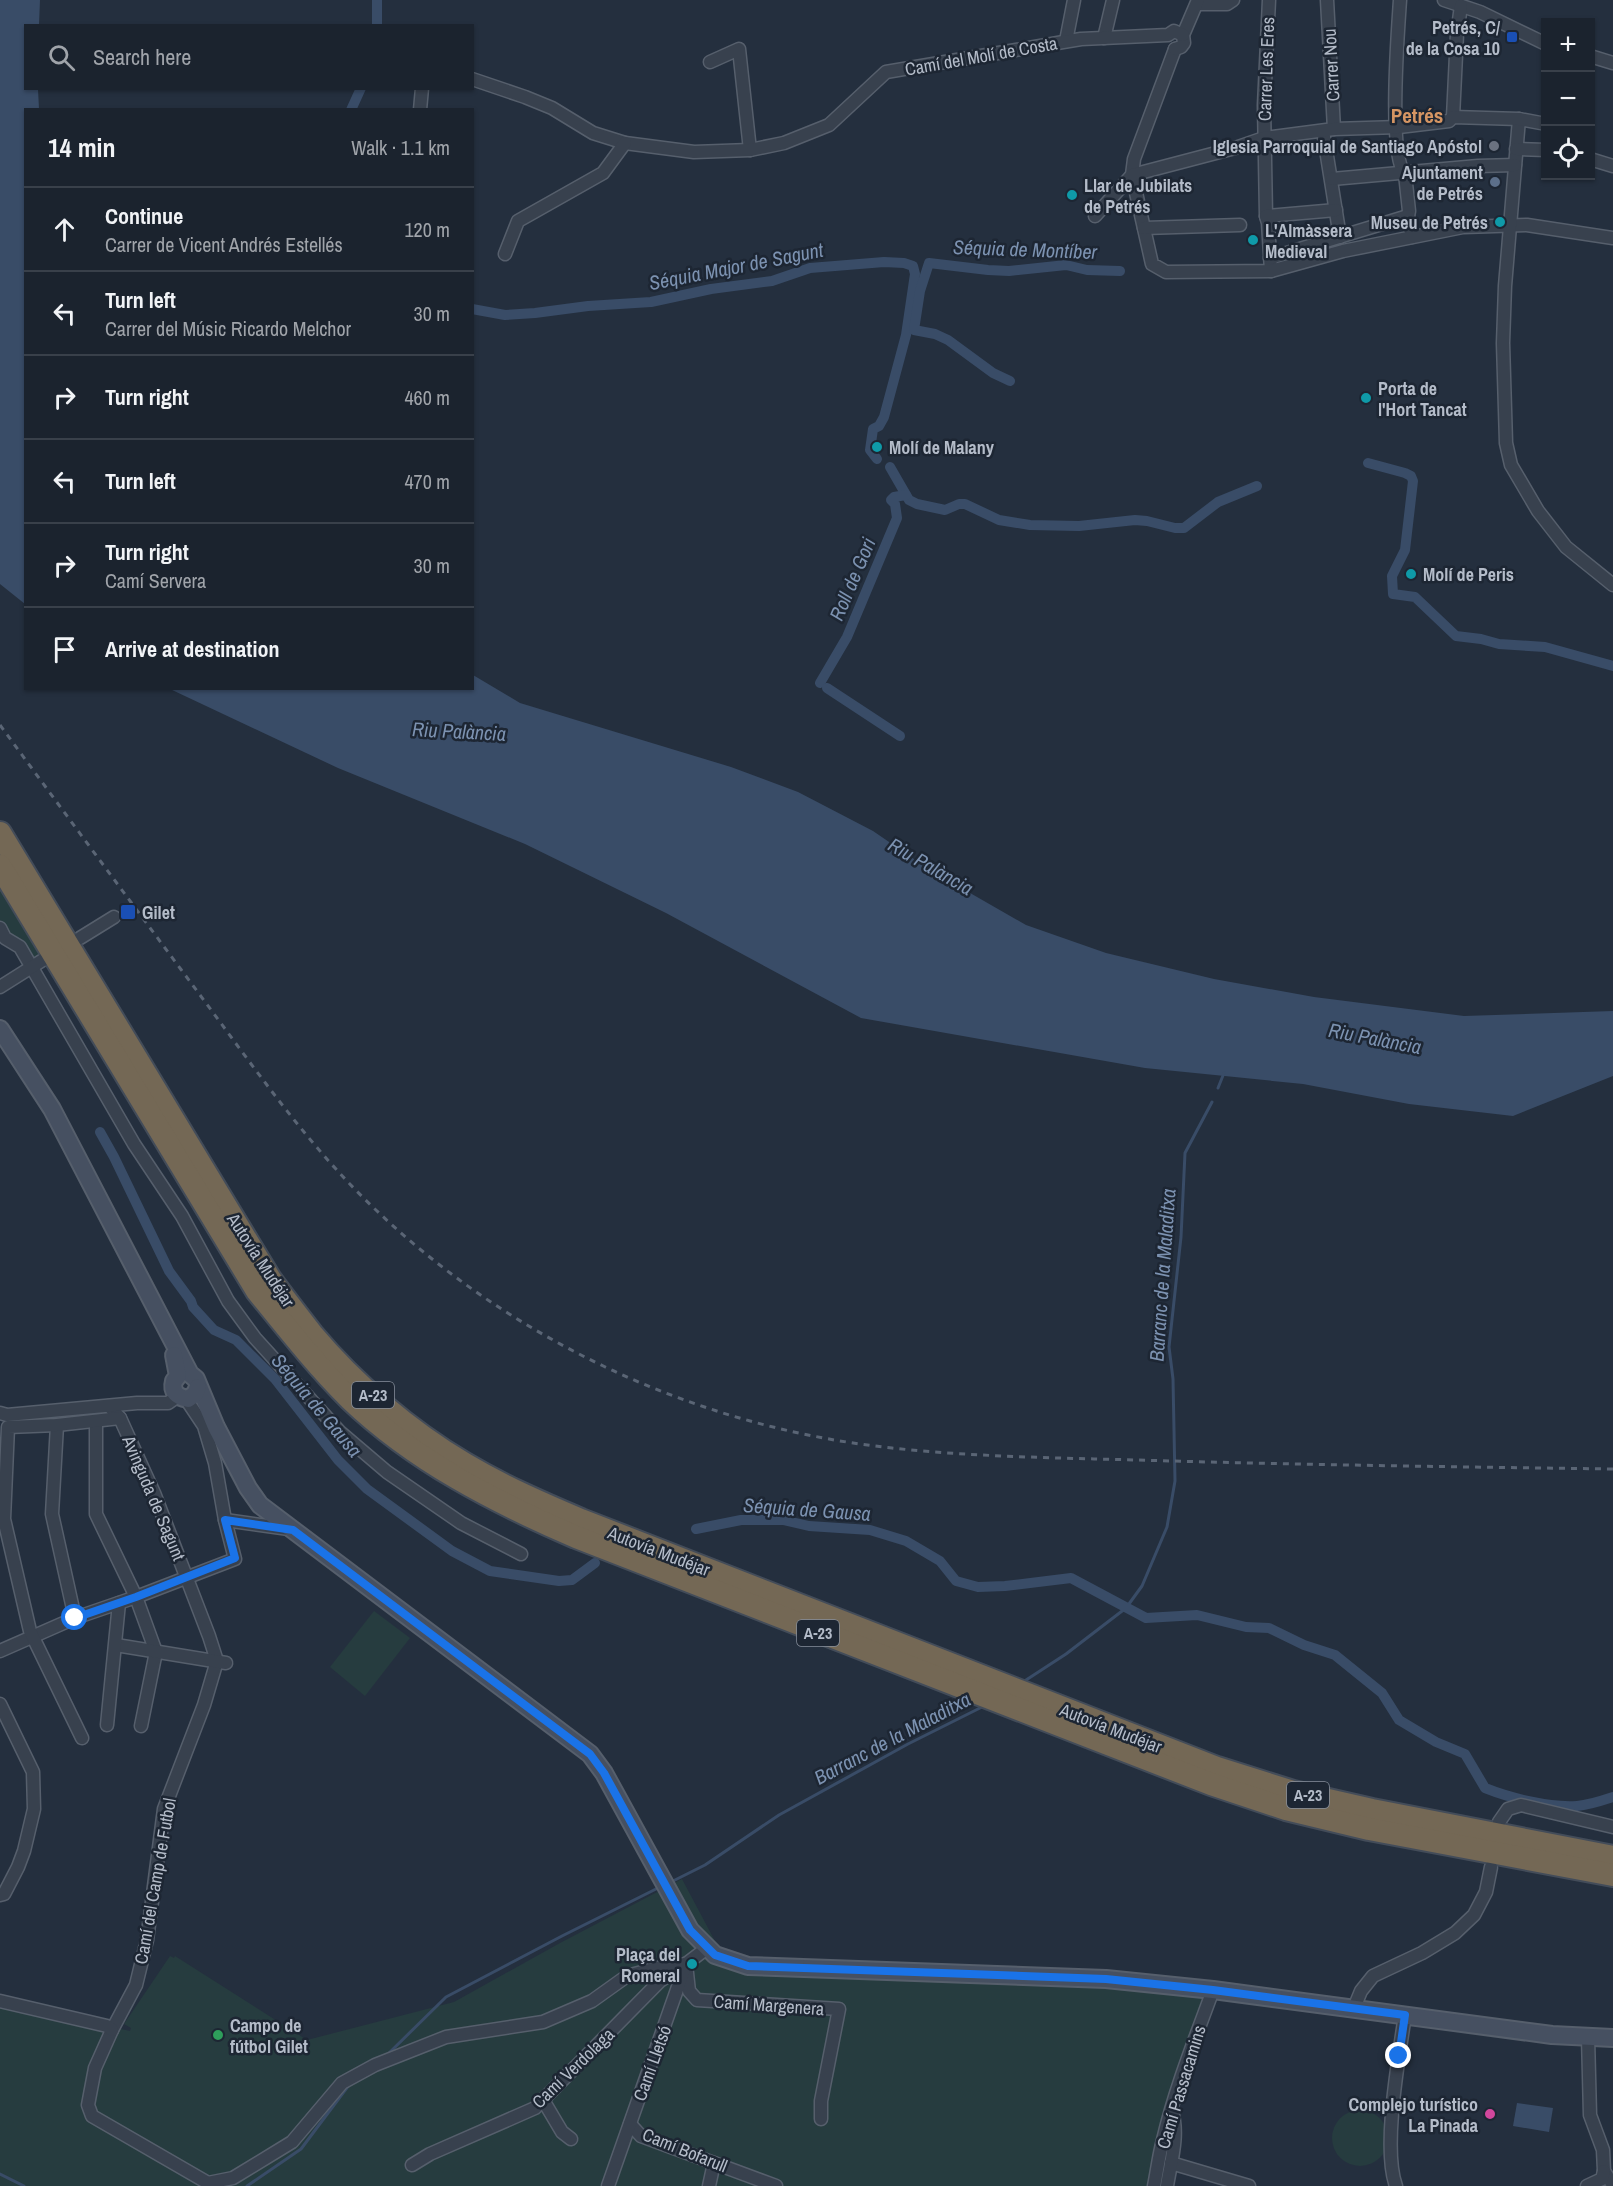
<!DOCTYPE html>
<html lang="en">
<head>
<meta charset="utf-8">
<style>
	body { margin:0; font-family:"Archivo Narrow",sans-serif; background:#242b36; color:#f1f3f6 }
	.controls { position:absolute; right:18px; top:18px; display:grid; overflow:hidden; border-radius:0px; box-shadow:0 2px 4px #0004 }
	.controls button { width:54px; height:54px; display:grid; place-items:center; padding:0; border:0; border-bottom:2px solid #39404a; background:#1b232e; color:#f1f3f6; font:30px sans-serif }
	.stop { position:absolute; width:18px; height:18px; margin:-14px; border:4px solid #1a73e8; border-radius:50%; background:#fff }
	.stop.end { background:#1a73e8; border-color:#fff; box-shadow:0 2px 6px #0008 }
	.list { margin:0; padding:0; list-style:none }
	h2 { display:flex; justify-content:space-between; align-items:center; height:78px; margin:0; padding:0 24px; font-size:26px }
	h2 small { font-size:20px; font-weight:400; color:#a0a4aa }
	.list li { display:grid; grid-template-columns:39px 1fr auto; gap:18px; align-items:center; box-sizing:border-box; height:84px; padding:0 24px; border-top:2px solid #39404a }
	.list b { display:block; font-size:22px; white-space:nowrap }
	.list p { margin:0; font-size:20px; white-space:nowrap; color:#a0a4aa }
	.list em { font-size:20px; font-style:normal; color:#a0a4aa }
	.icon { flex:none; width:33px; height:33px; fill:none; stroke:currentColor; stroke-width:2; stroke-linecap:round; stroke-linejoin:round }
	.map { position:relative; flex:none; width:1613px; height:2186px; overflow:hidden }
	.search { position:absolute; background:#1b232e; box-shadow:0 2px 4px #0004; left:24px; top:24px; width:450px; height:66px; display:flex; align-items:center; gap:15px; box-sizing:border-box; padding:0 21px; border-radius:0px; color:#a0a4aa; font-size:22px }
	.panel { position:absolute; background:#1b232e; box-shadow:0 2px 4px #0004; left:24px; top:108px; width:450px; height:582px; border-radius:0px }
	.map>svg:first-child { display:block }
	.green { fill:#263c3f }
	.water { fill:#394c67 }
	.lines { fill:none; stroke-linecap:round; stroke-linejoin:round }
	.stream { stroke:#394c67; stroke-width:3 }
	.canal { stroke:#394c67; stroke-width:10 }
	.street-casing { stroke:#565f6c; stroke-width:15 }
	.secondary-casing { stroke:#565f6c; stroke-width:20 }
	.highway-casing { stroke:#434c59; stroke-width:26 }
	.street { stroke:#38414e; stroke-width:12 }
	.secondary { stroke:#465061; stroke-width:16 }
	.highway { stroke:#746855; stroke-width:22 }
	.rail { stroke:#5a6575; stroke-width:3; stroke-dasharray:6 6; stroke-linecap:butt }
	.route { stroke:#1a73e8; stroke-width:8 }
	.transit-dot { fill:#1a4fb4; stroke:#1d2633; stroke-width:2 }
	.worship-dot { fill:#6b7280; stroke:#1d2633; stroke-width:2 }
	.service-dot { fill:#5c6f8a; stroke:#1d2633; stroke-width:2 }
	.culture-dot { fill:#0f9aa8; stroke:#1d2633; stroke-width:2 }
	.leisure-dot { fill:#2e9e5b; stroke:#1d2633; stroke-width:2 }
	.hotel-dot { fill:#d1479c; stroke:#1d2633; stroke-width:2 }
	.labels { text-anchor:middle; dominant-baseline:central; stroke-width:5; stroke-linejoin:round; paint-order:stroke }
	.shield { fill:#1d2633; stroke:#878f9c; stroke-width:1.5 }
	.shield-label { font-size:16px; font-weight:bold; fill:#b4bcc9 }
	.poi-label { font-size:18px; font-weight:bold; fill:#b4bcc9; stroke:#1d2633; text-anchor:start }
	.street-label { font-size:18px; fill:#b4bcc9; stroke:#1d2633 }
	.water-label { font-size:20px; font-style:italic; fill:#7c92b1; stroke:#1d2633 }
	.quarter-label { font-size:21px; font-weight:bold; fill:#d59563; stroke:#1d2633 }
</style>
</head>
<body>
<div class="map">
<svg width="1613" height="2186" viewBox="0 0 1613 2186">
	<rect width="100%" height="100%" fill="#242f3e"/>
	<!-- green -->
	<g class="green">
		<polygon points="0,883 46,958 32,967 0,928"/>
		<polygon points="374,1611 410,1638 365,1696 330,1667"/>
		<polygon points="682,1879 724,1958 1213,1990 1154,2186 0,2186 0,2008 77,2019 130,2031 131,2028 124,2024 170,1956 174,1958 175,1956 307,2040 454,2002 560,1943"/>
		<circle cx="1360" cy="2138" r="28"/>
	</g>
	<!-- water -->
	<g class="water">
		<polygon points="0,0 40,0 39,25 26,26 26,88 38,89 39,109 26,110 25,604 0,584"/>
		<polygon points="473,675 520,703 731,767 798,792 873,831 930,870 1026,925 1106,953 1214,979 1314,997 1464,1016 1613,1011 1613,1076 1513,1116 1409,1104 1303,1084 1145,1068 861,1018 666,913 525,844 338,768 170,689 472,688"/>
		<polygon points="1517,2103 1553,2108 1549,2132 1513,2126"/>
	</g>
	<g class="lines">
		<!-- stream -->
		<g class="stream">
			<polyline points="1218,1088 1224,1073"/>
			<polyline points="1023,1682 1066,1654 1126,1608 1142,1586 1167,1527 1175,1481 1173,1379 1169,1347 1181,1237 1185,1153 1212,1102"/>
			<polyline points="671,1882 705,1865 779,1815 908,1744 984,1706"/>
			<polyline points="387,2055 446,1997 562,1936 660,1887"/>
			<polyline points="0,2174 24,2186"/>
			<polyline points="247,2186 301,2149 349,2085"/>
		</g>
		<!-- canal -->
		<g class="canal">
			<polyline points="377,0 377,26"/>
			<polyline points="351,110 361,88"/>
			<polyline points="472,309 505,315 535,313 588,306 651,302 711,289 772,281 810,268 884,262 904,263 913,266 915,274 906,335 884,417 879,426 873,429 870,450 877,459"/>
			<polyline points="1010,381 993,373 948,340 935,334 914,330 920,291 929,263 988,270 1009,271 1066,265 1087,270 1120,271"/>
			<polyline points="1368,463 1405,473 1411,476 1413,481 1405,550 1392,576 1393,594 1415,597 1456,636 1481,639 1499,644 1545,647 1613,666"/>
			<polyline points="890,467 909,500 917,504 945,510 959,504 965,504 999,520 1030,525 1079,526 1135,520 1147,521 1175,528 1184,528 1218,502 1257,486"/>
			<polyline points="820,683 847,637 897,518 895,504 891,500 894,497 906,495"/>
			<polyline points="827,688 900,736"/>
			<polyline points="100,1132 114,1157 169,1271 191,1301 193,1307 214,1330 236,1340 275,1379 338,1460 367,1489 452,1551 490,1571 559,1581 572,1580 595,1563"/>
			<path d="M696 1529 741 1520H783L809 1526 870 1530 906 1541 940 1561 956 1581 978 1587 1005 1586 1071 1578 1146 1618 1197 1615 1246 1627 1269 1628 1304 1645 1335 1655 1382 1693 1399 1720 1436 1742 1465 1754 1485 1788C1510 1798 1550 1808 1577 1806 1589 1805 1601 1801 1613 1797"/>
		</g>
		<defs>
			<g id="street">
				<polyline points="1269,0 1264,105 1266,216 1268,223 1271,271"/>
				<polyline points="1327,0 1334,129"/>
				<path d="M1400 0C1398 30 1388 155 1405 174L1409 211 1408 216 1412 237"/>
				<polyline points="1444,0 1480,12 1546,44"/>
				<polyline points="1197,4 1227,4 1233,0"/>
				<polyline points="1104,38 1113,0"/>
				<polyline points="1066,41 1074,0"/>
				<polyline points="1175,49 1134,159 1132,175 1152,264 1166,272 1271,271 1343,251 1463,227 1527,225 1613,238"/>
				<polyline points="1175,49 1181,47 1184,43 1183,35 1198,0"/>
				<polyline points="1590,56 1613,63"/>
				<polyline points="710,62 739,49 750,150"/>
				<polyline points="472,79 525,97 552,108 593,133 625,143 694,152 750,150 784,143 829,125 886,72 1081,39 1168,35 1174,31 1183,35"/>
				<polyline points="420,110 422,88"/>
				<polyline points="1453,117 1457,34 1461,6"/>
				<polyline points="1519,119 1505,286 1503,343 1506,443 1511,465 1538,511 1566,547 1613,585"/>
				<polyline points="1323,131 1340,237"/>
				<polyline points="1516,149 1546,150"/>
				<polyline points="1590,159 1613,166"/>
				<polyline points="1332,179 1478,166 1515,165"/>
				<polyline points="1095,216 1132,175 1235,148 1264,138 1334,129 1399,127 1449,121 1453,117 1519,119 1546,124"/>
				<polyline points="1266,216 1336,210"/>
				<polyline points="1144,228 1240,225"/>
				<polyline points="505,254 518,221 603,173 625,143"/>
				<polyline points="1270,258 1408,216"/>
				<polyline points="0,928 5,938 20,947 134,1144 182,1216 228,1301 255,1338 340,1432 387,1472 461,1523 521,1554"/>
				<polyline points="80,938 114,917"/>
				<polyline points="0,987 46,958"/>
				<polyline points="109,1406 120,1418 154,1493 209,1636 217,1661 204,1705 164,1809 147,1940 136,1985 112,2030 95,2068 88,2105 92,2116 208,2183 233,2178 292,2142 342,2083 375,2065 446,2037 543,2022 592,2001 627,1976 657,1968 686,1964"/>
				<polyline points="0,1413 7,1415 137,1403 168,1403 178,1396"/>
				<polyline points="96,1421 96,1514 136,1597 156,1652 141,1726"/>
				<polyline points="57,1425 52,1514 75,1618"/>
				<polyline points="225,1520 289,1529"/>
				<polyline points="116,1645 226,1663"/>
				<polyline points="0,1651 75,1618 136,1597 235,1559 225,1520 215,1463 204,1426 186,1399"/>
				<polyline points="0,1704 33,1772 34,1809 24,1851 18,1867 4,1894 0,1895"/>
				<polyline points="107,1725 119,1603"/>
				<polyline points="82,1738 30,1631 4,1519 8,1427 57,1425 120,1418"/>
				<polyline points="1499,1822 1508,1809 1521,1805 1613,1827"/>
				<polyline points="686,1964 689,1991 697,2000 839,2009 821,2101 821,2119"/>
				<polyline points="0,2001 107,2026 112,2030"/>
				<polyline points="1354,2008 1361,1991 1373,1976 1422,1953 1455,1933 1474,1915 1486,1892 1491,1867"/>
				<polyline points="1588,2037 1590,2115 1603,2150 1604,2171 1613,2185"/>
				<polyline points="543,2100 562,2132 571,2139"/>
				<polyline points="630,2124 641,2136 776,2186"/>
				<polyline points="1171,2163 1249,2186"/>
				<polyline points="412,2165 430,2154 535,2108 660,1981 680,1968"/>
				<polyline points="608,2186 686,1964 707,1948"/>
				<polyline points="709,2186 714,2163"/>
				<path d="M1154 2186C1157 2171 1159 2155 1163 2140 1175 2089 1195 2039 1213 1990"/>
				<path d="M1167 2186C1171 2161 1179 2136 1172 2111"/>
				<path d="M1396 2186C1382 2148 1399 2057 1405 2015"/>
				<polyline points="1587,2186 1602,2179 1604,2171"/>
			</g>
			<g id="secondary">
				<polyline points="0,1029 52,1109 190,1374 196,1379 216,1427 248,1488 260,1505 590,1754 604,1773 690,1930 715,1955 748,1966 1106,1979 1213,1990 1552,2035 1613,2038"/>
				<path d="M174 1355 178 1376 174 1381C171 1392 177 1397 188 1399L195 1394 198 1387"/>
			</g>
			<g id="highway">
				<path d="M0 833 270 1279C284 1298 298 1316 312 1334 354 1384 409 1431 465 1464 502 1486 541 1503 581 1520L1217 1768 1293 1792 1372 1810 1613 1857"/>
				<path d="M0 866 257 1291C287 1328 316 1365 350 1399 415 1461 495 1502 576 1537L1211 1784 1286 1809 1369 1829 1613 1875"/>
			</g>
		</defs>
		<!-- street casing -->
		<use href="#street" class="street-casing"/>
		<!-- secondary casing -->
		<use href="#secondary" class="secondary-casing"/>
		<!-- highway casing -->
		<use href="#highway" class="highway-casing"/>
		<!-- street -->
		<use href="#street" class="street"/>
		<!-- secondary -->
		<use href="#secondary" class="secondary"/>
		<!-- highway -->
		<use href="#highway" class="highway"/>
		<!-- rail -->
		<path class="rail" d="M0 725C66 815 133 905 200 995 256 1070 309 1147 377 1211 516 1343 701 1428 892 1448 984 1458 1078 1458 1171 1461 1318 1465 1466 1467 1613 1469"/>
	</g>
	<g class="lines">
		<!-- route -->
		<polyline class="route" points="75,1618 136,1597 235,1558 225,1520 293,1530 590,1754 604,1773 690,1930 715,1955 748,1966 1106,1979 1213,1990 1405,2015 1399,2056"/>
	</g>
	<!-- markers -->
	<g class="transit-dot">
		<rect x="1506" y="31" width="12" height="12" rx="3"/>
		<rect x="120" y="904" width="16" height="16" rx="3"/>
	</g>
	<circle class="worship-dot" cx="1494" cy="146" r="6"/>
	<circle class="service-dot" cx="1495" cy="182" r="6"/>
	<g class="culture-dot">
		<circle cx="1072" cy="195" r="6"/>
		<circle cx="1500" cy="222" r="6"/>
		<circle cx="1253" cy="240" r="6"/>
		<circle cx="1366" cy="398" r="6"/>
		<circle cx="877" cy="447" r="6"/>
		<circle cx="1411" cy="574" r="6"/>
		<circle cx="692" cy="1964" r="6"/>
	</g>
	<circle class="leisure-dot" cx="218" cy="2035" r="6"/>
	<circle class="hotel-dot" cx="1490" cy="2114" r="6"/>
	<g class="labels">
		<!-- shield labels -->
		<g class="shield">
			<rect x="352" y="1382" width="42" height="26" rx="4.5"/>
			<rect x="797" y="1620" width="42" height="26" rx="4.5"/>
			<rect x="1287" y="1782" width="42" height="26" rx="4.5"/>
		</g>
		<g class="shield-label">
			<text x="373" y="1395">A-23</text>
			<text x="818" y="1633">A-23</text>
			<text x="1308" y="1795">A-23</text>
		</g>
		<!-- poi labels -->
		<g class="poi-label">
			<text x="1500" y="27" text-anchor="end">Petrés, C/<tspan x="1500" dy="21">de la Cosa 10</tspan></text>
			<text x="1482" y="146" text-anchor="end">Iglesia Parroquial de Santiago Apóstol</text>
			<text x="1483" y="172" text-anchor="end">Ajuntament<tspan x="1483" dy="21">de Petrés</tspan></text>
			<text x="1084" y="185">Llar de Jubilats<tspan x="1084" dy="21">de Petrés</tspan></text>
			<text x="1488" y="222" text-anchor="end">Museu de Petrés</text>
			<text x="1265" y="230">L'Almàssera<tspan x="1265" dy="21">Medieval</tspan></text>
			<text x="1378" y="388">Porta de<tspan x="1378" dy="21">l'Hort Tancat</tspan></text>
			<text x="889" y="447">Molí de Malany</text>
			<text x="1423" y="574">Molí de Peris</text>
			<text x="142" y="912">Gilet</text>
			<text x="680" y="1954" text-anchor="end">Plaça del<tspan x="680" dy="21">Romeral</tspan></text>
			<text x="230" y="2025">Campo de<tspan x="230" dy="21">fútbol Gilet</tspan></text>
			<text x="1478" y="2104" text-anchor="end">Complejo turístico<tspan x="1478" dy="21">La Pinada</tspan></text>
		</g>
		<!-- street labels -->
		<g class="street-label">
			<text transform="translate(981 56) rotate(-10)">Camí del Molí de Costa</text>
			<text transform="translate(1331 65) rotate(-93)">Carrer Nou</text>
			<text transform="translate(1266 69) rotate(-88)">Carrer Les Eres</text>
			<text transform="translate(261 1260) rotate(57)">Autovía Mudéjar</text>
			<text transform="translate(154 1498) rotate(67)">Avinguda de Sagunt</text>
			<text transform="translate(659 1551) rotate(21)">Autovía Mudéjar</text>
			<text transform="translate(1111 1728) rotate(21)">Autovía Mudéjar</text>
			<text transform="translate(155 1881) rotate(-80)">Camí del Camp de Futbol</text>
			<text transform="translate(769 2005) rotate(4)">Camí Margenera</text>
			<text transform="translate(652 2063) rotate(-70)">Camí Lletsó</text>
			<text transform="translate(573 2068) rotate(-44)">Camí Verdolaga</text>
			<text transform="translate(1181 2087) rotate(-73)">Camí Passacamins</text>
			<text transform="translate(685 2150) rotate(22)">Camí Bofarull</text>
		</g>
		<!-- water labels -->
		<g class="water-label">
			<text transform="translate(1025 249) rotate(2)">Séquia de Montíber</text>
			<text transform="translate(736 266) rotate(-11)">Séquia Major de Sagunt</text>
			<text transform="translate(852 579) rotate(-67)">Roll de Gori</text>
			<text transform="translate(459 731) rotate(3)">Riu Palància</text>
			<text transform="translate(931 866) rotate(30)">Riu Palància</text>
			<text transform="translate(1375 1038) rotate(11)">Riu Palància</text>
			<text transform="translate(1162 1275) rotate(-86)">Barranc de la Maladitxa</text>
			<text transform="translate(317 1405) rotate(50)">Séquia de Gausa</text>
			<text transform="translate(807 1509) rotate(4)">Séquia de Gausa</text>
			<text transform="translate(892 1738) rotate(-28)">Barranc de la Maladitxa</text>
		</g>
		<!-- quarter labels -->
		<g class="quarter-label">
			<text x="1417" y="115">Petrés</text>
		</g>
	</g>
</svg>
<div class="controls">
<button>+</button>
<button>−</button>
<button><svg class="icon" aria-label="locate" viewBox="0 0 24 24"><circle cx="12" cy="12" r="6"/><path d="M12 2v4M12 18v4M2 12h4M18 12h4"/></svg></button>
</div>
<div class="stop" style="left:75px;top:1618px"></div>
<div class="stop end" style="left:1399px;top:2056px"></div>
<div class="search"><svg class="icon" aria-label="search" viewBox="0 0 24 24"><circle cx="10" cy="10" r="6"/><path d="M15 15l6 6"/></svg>Search here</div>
<section class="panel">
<h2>14 min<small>Walk · 1.1 km</small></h2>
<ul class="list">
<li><svg class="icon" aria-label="ahead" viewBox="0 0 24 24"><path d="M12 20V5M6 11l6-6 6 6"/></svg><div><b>Continue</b><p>Carrer de Vicent Andrés Estellés</p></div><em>120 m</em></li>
<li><svg class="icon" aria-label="left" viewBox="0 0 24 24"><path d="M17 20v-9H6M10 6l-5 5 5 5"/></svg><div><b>Turn left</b><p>Carrer del Músic Ricardo Melchor</p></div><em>30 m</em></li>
<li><svg class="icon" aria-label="right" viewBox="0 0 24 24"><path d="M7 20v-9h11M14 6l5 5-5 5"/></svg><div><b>Turn right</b></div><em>460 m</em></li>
<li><svg class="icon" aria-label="left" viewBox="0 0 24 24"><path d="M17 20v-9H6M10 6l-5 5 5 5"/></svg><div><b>Turn left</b></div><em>470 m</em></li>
<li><svg class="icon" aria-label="right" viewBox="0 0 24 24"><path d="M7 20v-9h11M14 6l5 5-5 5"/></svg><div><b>Turn right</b><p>Camí Servera</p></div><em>30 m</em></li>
<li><svg class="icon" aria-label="arrive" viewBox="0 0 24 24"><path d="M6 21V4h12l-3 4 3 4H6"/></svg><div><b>Arrive at destination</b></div></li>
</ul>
</section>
</div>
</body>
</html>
